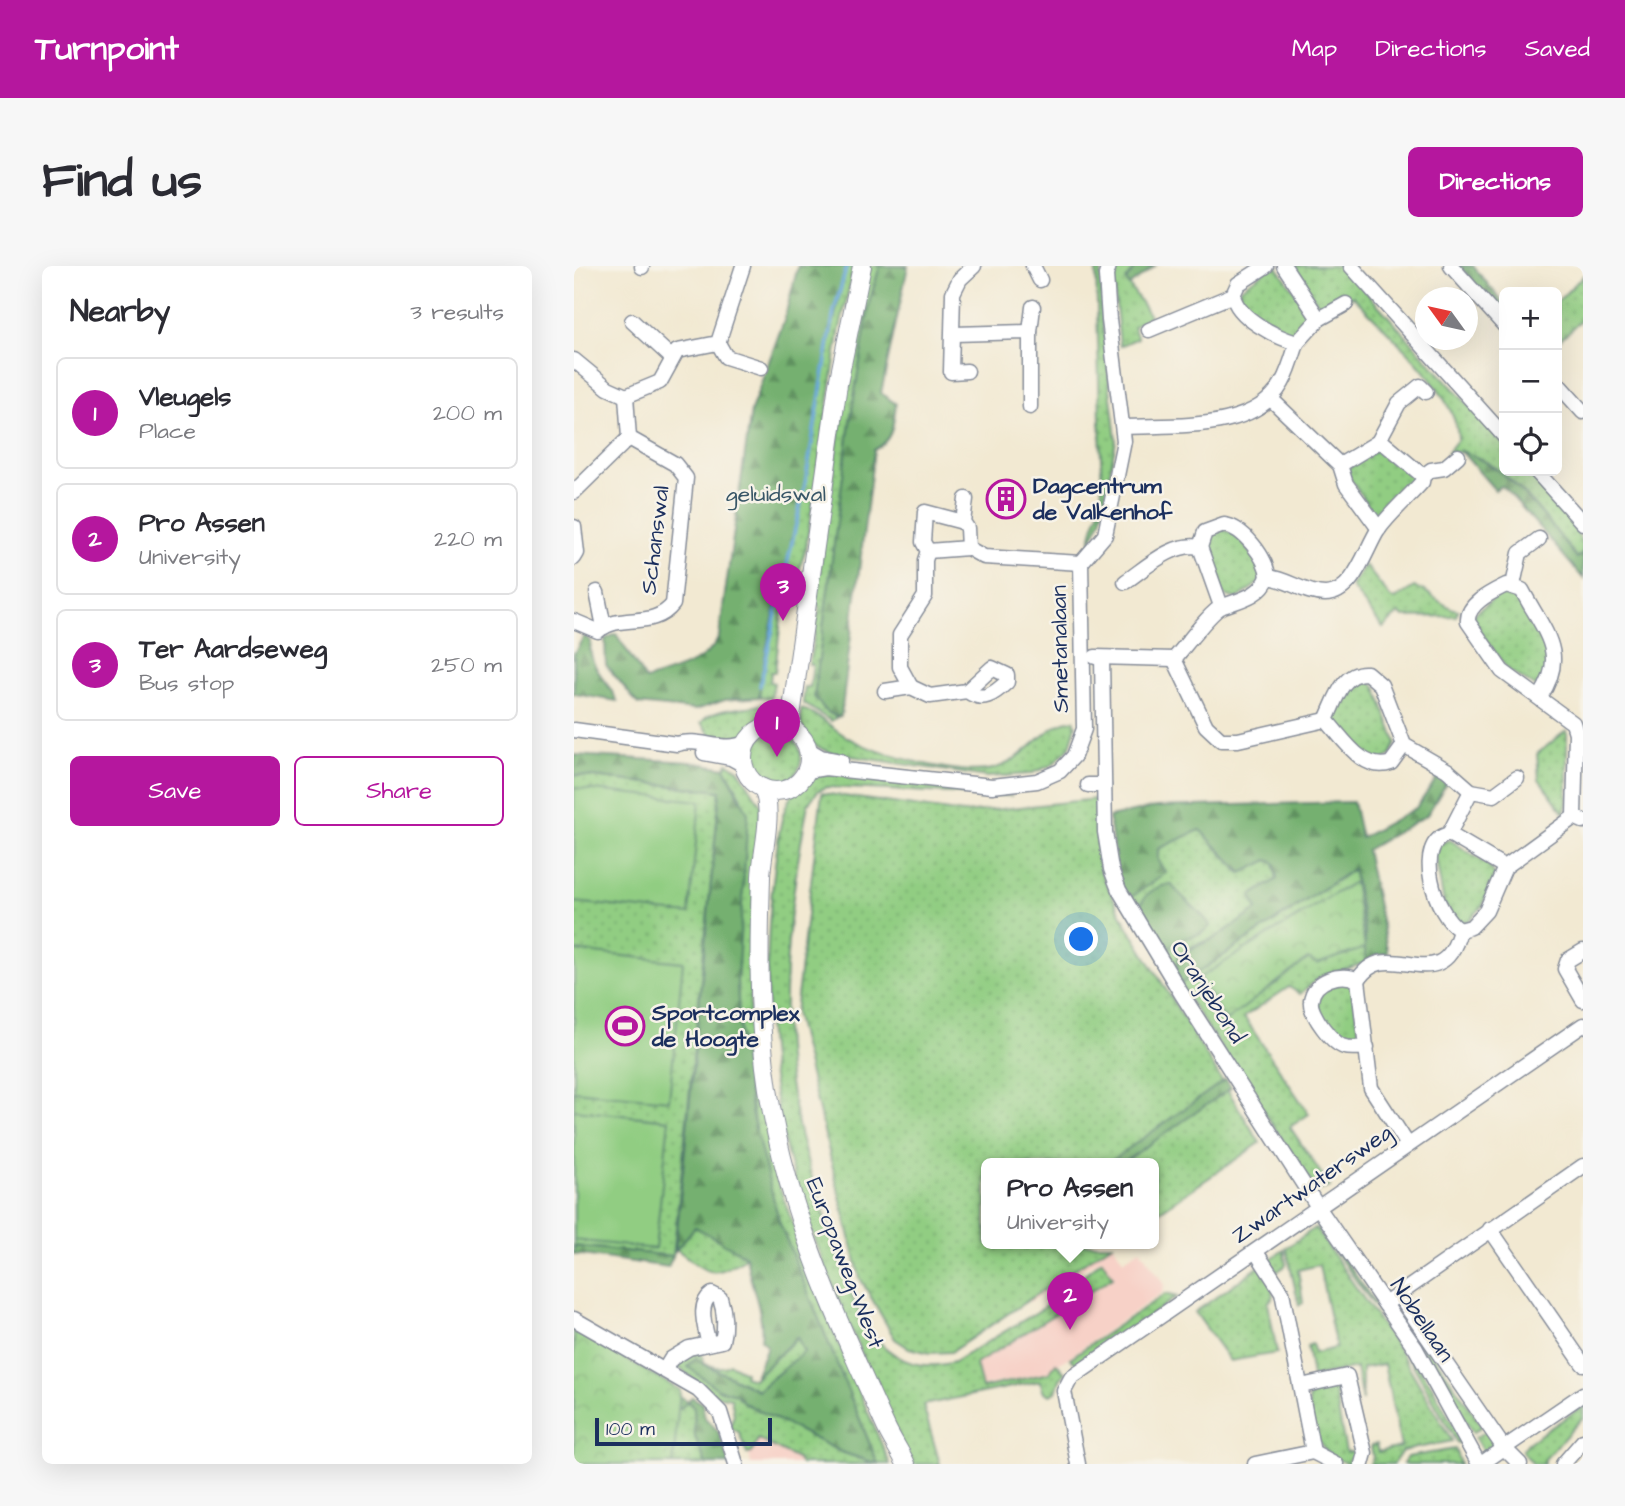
<!DOCTYPE html>
<html lang="en">
<head>
<meta charset="utf-8">
<style>
	body { margin:0; font-family:"Architects Daughter",sans-serif; background:#f7f7f7; color:#2b2b33 }
	.controls { position:absolute; right:21px; top:21px; display:grid; overflow:hidden; border-radius:10px; box-shadow:0 7px 28px #0002 }
	.controls button { width:63px; height:63px; display:grid; place-items:center; padding:0; border:0; border-bottom:2px solid #e1e1e2; background:#fff; color:#2b2b33; font:35px sans-serif }
	.compass { position:absolute; left:841px; top:21px; width:63px; height:63px; border-radius:50%; background:#fff; box-shadow:0 7px 28px #0002; rotate:303deg }
	.scale { position:absolute; left:21px; bottom:18px; width:177px; box-sizing:border-box; padding-left:7px; border:4px solid #1b2f5e; border-top:0; font-size:19px; line-height:24px; white-space:nowrap; color:#1b2f5e; -webkit-text-stroke:5px #f7f3e8; paint-order:stroke }
	.you { position:absolute; left:508px; top:674px; width:24px; height:24px; margin:-18px; border:5px solid #fff; border-radius:50%; background:#1a73e8; box-shadow:0 0 0 10px #1a73e833 }
	.badge { display:grid; place-items:center; width:46px; height:46px; border-radius:50%; background:#b5179e; color:#fff; font-size:23px; font-weight:700 }
	.pin { position:absolute; translate:-50% -58px; filter:drop-shadow(0 2px 4px #0008) }
	.pin::after { content:''; position:absolute; top:37px; width:24px; height:21px; background:inherit; clip-path:polygon(0 0,100% 0,50% 100%) }
	.popup { position:absolute; left:407px; top:892px; width:178px; height:91px; box-sizing:border-box; display:grid; place-content:center; border-radius:10px; background:#fff; filter:drop-shadow(0 2px 5px #0005); font-size:23px; white-space:nowrap; color:#7c7c81 }
	.popup b { font-size:26px; color:#2b2b33 }
	.popup::after { content:''; position:absolute; left:50%; top:100%; margin-left:-14px; border:14px solid transparent; border-top-color:#fff }
	.list { margin:0; padding:0; list-style:none }
	h2 { display:flex; justify-content:space-between; align-items:center; height:91px; margin:0; padding:0 28px; font-size:30px }
	h2 small { font-size:23px; font-weight:400; color:#7c7c81 }
	.list li { display:grid; grid-template-columns:46px 1fr auto; gap:21px; align-items:center; box-sizing:border-box; height:112px; margin:0 14px 14px; padding:0 14px; border:2px solid #e1e1e2; border-radius:10px }
	.list b { display:block; font-size:26px; white-space:nowrap }
	.list p { margin:0; font-size:23px; white-space:nowrap; color:#7c7c81 }
	.list em { font-size:23px; font-style:normal; color:#7c7c81 }
	.actions { display:flex; gap:14px; padding:21px 28px }
	.actions a { flex:1; padding:16px 0; border:2px solid #b5179e; border-radius:10px; text-align:center; font-size:24px; color:#b5179e }
	.actions .main { background:#b5179e; color:#fff }
	.icon { flex:none; width:38px; height:38px; fill:none; stroke:currentColor; stroke-width:2; stroke-linecap:round; stroke-linejoin:round }
	.map { position:relative; flex:none; width:1009px; height:1198px; overflow:hidden; border-radius:10px }
	header { display:flex; align-items:center; gap:42px; box-sizing:border-box; height:98px; padding:0 35px; background:#b5179e; color:#fff }
	header strong { font-size:33px }
	nav { display:flex; gap:38px; margin-inline-start:auto; font-size:24px }
	.intro { display:flex; align-items:center; justify-content:space-between; box-sizing:border-box; height:168px; padding:0 42px }
	h1 { margin:0; font-size:49px }
	.button { padding:18px 32px; border-radius:10px; background:#b5179e; color:#fff; font-size:24px; font-weight:700 }
	main { display:flex; gap:42px; padding:0 42px }
	aside { flex:1; background:#fff; border-radius:10px; box-shadow:0 7px 28px #0002 }
	.map>svg:first-child { display:block }
	.built { fill:#f7d1c7 }
	.grass { fill:url(#grass-dots); stroke:#567e70; stroke-width:2 }
	.forest { fill:url(#forest-firs); stroke:#487067; stroke-width:2 }
	.park { fill:url(#park-crowns); stroke:#567e70; stroke-width:2 }
	.pitch { fill:#91cd82; stroke:#567e70; stroke-width:2 }
	.lines { fill:none; stroke-linecap:round; stroke-linejoin:round }
	.stream { stroke:#69a8dc; stroke-width:3.5 }
	.minor-casing { stroke:#868c98; stroke-width:17 }
	.major-casing { stroke:#868c98; stroke-width:20 }
	.minor { stroke:#fff; stroke-width:14 }
	.major { stroke:#fff; stroke-width:18 }
	.labels { text-anchor:middle; dominant-baseline:central; stroke-width:5; stroke-linejoin:round; paint-order:stroke }
	.poi-label { font-size:23px; font-weight:bold; fill:#1b2f5e; stroke:#f7f3e8; text-anchor:start }
	.park-label { font-size:23px; fill:#385667; stroke:#f7f3e8 }
	.street-label { font-size:23px; fill:#1b2f5e; stroke:#f7f3e8 }
</style>
</head>
<body>
<header>
<strong>Turnpoint</strong>
<nav><a>Map</a><a>Directions</a><a>Saved</a></nav>
</header>
<div class="intro"><h1>Find us</h1><a class="button">Directions</a></div>
<main>
<aside>
<h2>Nearby<small>3 results</small></h2>
<ul class="list">
<li><span class="badge">1</span><div><b>Vleugels</b><p>Place</p></div><em>200 m</em></li>
<li><span class="badge">2</span><div><b>Pro Assen</b><p>University</p></div><em>220 m</em></li>
<li><span class="badge">3</span><div><b>Ter Aardseweg</b><p>Bus stop</p></div><em>250 m</em></li>
</ul>
<div class="actions"><a class="main">Save</a><a>Share</a></div>
</aside>
<div class="map">
<svg width="1009" height="1198" viewBox="0 0 1009 1198">
	<defs>
		<pattern id="grass-dots" width="8" height="8" patternUnits="userSpaceOnUse" patternTransform="scale(1.75)"><rect width="8" height="8" fill="#91cd82"/><path d="M2 2h.1M6 6h.1" fill="none" stroke="#7cb073" stroke-width="1.8" stroke-linecap="round"/></pattern>
		<pattern id="forest-firs" width="22" height="20" patternUnits="userSpaceOnUse" patternTransform="scale(1.75)"><rect width="22" height="20" fill="#74b070"/><path d="M5 1l3.5 6h-7zM16 11l3.5 6h-7z" fill="#5e905f"/></pattern>
		<pattern id="park-crowns" width="20" height="18" patternUnits="userSpaceOnUse" patternTransform="scale(1.75)"><rect width="20" height="18" fill="#91cd82"/><path d="M2 6a3 3 0 1 1 6 0M12 15a3 3 0 1 1 6 0" fill="none" stroke="#7cb073"/></pattern>
	</defs>
	<rect width="100%" height="100%" fill="#f7f3e8"/>
	<filter id="ink" filterUnits="userSpaceOnUse"><feTurbulence type="fractalNoise" baseFrequency=".0143" numOctaves="2"/><feDisplacementMap in="SourceGraphic" scale="14" xChannelSelector="R" yChannelSelector="G"/><feConvolveMatrix kernelMatrix="1 2 1 2 8 2 1 2 1" color-interpolation-filters="sRGB"/></filter>
	<filter id="wash" filterUnits="userSpaceOnUse"><feTurbulence type="fractalNoise" baseFrequency=".00686" numOctaves="4" result="noise"/><feDisplacementMap in="SourceGraphic" scale="28" xChannelSelector="R" yChannelSelector="G"/><feGaussianBlur stdDeviation="1.57" result="paint"/><feColorMatrix in="noise" values="0 0 0 0 0 0 0 0 0 0 0 0 0 0 0 0 0 1.4 0 .05"/><feComposite in="paint" operator="in"/></filter>
	<g filter="url(#wash)">
		<rect width="100%" height="100%" fill="#f2e9d2"/>
		<!-- built -->
		<g class="built">
			<polygon points="490,978 539,978 549,994 566,983 590,1018 589,1026 473,1106 408,1120 403,1098 540,1012 528,992 456,1036 442,1015"/>
			<polygon points="184,1173 189,1175 233,1198 177,1198 175,1188"/>
		</g>
		<!-- grass -->
		<g class="grass">
			<path d="M273 0H280L265 67 232 281 217 331H213L207 352 201 406H197L196 416 200 417 197 432 185 431C193 358 218 288 232 216 245 144 253 71 273 0Z"/>
			<polygon points="295,0 306,0 296,34 276,156 240,431 253,446 263,451 257,455 229,437 231,421 236,421 239,399 235,398 246,341 241,337 277,81"/>
			<path d="M522 0H527L528 53 542 174 527 254 517 275C516 261 527 248 528 233Z"/>
			<polygon points="544,0 563,0 552,14 576,50 559,61 564,72 546,80 539,10"/>
			<path d="M717 0H769L930 179V205H954C971 224 1009 262 1009 287L1003 292C976 258 922 178 873 187L884 173C884 127 809 63 779 30L751 47Z"/>
			<polygon points="698,1 703,1 736,47 728,62 717,68 702,63 666,37 665,23"/>
			<polygon points="1009,10 1009,53 983,76 983,36"/>
			<polygon points="806,181 842,215 811,247 801,249 775,211 774,203"/>
			<polygon points="647,263 665,270 689,306 686,316 663,333 650,329 631,278 632,272"/>
			<path d="M791 299 817 332 821 333 840 321C857 325 867 341 884 344L882 350 829 351 825 347 809 362 777 320Z"/>
			<polygon points="932,324 946,331 977,394 968,419 962,421 934,404 900,357 901,347"/>
			<path d="M789 410 802 421 822 476 817 489 809 494 793 492 761 455C762 433 771 421 789 410Z"/>
			<path d="M190 438H197C192 465 167 473 142 475L127 457C139 440 172 444 190 438Z"/>
			<path d="M227 443C242 446 259 463 273 471 302 488 380 509 413 504 453 498 468 457 500 454L502 459 496 481 478 499 456 508 413 511 258 487 241 480 227 460Z"/>
			<polygon points="993,464 993,537 990,547 965,513 963,488"/>
			<circle cx="202" cy="492" r="25"/>
			<polygon points="154,497 164,503 187,539 180,630 175,758 203,914 247,1036 316,1198 304,1198 206,958 185,888 166,768 163,716 168,532 151,502"/>
			<path d="M253 507 438 530 252 521 244 525 234 538C221 606 209 692 211 761 213 844 241 926 269 1003 277 1027 286 1057 304 1075 327 1098 349 1104 380 1096L468 1043 528 994 539 1011 402 1098 408 1122 475 1107 482 1097 491 1107 486 1113 482 1126 476 1129 470 1126 466 1115 349 1139 366 1198H337C297 1108 254 1018 224 924 190 823 187 704 201 599 206 561 207 514 253 507Z"/>
			<polygon points="0,509 146,525 99,990 0,980"/>
			<polygon points="248,527 389,547 521,533 526,604 552,658 686,877 580,949 580,898 412,898 412,978 538,978 377,1086 356,1087 335,1082 321,1073 286,1012 221,747"/>
			<path d="M626 563 664 605 667 607 694 594 700 597 703 613 677 630 683 644 641 672 618 680 601 712 591 688C598 673 616 669 631 665L597 618 563 651 553 634C578 613 577 613 584 583Z"/>
			<polygon points="876,574 914,599 921,609 908,641 894,655 885,656 870,638 861,587 868,576"/>
			<polygon points="780,603 791,666 791,697 747,710 726,728 715,721 670,751 735,848 716,861 756,921 743,925 605,719"/>
			<path d="M773 715 780 720 785 765 782 771 771 775C755 761 736 744 748 722Z"/>
			<polygon points="747,959 858,1120 888,1176 883,1177 828,1079 744,961"/>
			<path d="M121 961 159 980 172 992C134 1014 136 1008 102 983Z"/>
			<polygon points="741,962 827,1087 878,1175 828,1185 819,1198 796,1198 799,1191 797,1180 802,1178 804,1186 827,1181 810,1098 788,1102 788,1135 782,1102 738,1111 733,1080 738,1078 741,1087 762,1082 745,999 724,1004 729,1037 725,1039 712,982"/>
			<polygon points="710,984 712,999 703,1006 695,994"/>
			<polygon points="686,1000 697,1015 699,1031 694,1037 703,1087 656,1095 621,1046"/>
			<polygon points="591,1028 603,1031 504,1099 496,1092"/>
			<polygon points="825,1039 908,1160 899,1167 822,1041"/>
			<path d="M224 1071 230 1086 184 1124 127 1096 114 1100 144 1123 162 1128 170 1137 267 1186 301 1198H227L223 1193 184 1173 178 1187 173 1188 165 1166 156 1162 160 1148 157 1132 142 1129 104 1101V1097L125 1083 130 1096C139 1101 147 1104 156 1098L171 1106 170 1110 179 1113Z"/>
			<path d="M760 1117 771 1125 761 1128 772 1186 786 1184 784 1198C747 1198 731 1158 736 1125Z"/>
			<polygon points="0,1125 107,1142 113,1135 120,1142 121,1171 132,1198 0,1198"/>
			<polygon points="1009,1140 1009,1151 971,1193 970,1198 959,1198 948,1185 954,1177"/>
			<polygon points="912,1165 922,1180 911,1189 901,1172"/>
			<polygon points="881,1183 886,1198 829,1198 833,1191"/>
		</g>
		<!-- forest -->
		<g class="forest">
			<path d="M224 0H273C253 71 245 144 232 216 218 288 193 358 185 431L151 434 122 444 64 438 32 399 31 373 42 368 72 414C98 404 135 398 145 370L177 145 210 54Z"/>
			<path d="M306 0H334L307 127 322 138C319 158 320 174 300 184L267 450 263 451 253 446 240 431 276 156 296 34Z"/>
			<polygon points="563,0 581,0 555,20 552,14"/>
			<polygon points="885,0 899,0 930,38 924,44"/>
			<path d="M887 185C938 202 970 251 1003 292L1009 287V312L932 223 926 220 921 224Z"/>
			<path d="M10 370 17 375C12 399 34 414 43 435L0 428V388Z"/>
			<path d="M0 489 116 496 151 502 174 547 163 716 166 768 178 850 206 958 304 1198 267 1186 170 1137 162 1128 144 1123 114 1101 122 1091 129 1098 184 1124 230 1086 223 1071 180 1113 193 1080 187 1074C191 1045 175 1018 172 990L121 961 101 985 146 525 0 509Z"/>
			<polygon points="866,508 874,515 853,549 792,584 814,687 802,689 791,697 791,666 779,603 605,719 601,712 605,688 641,672 683,644 677,630 703,613 700,597 694,594 668,607 626,564 584,583 584,595 592,607 553,634 544,615 535,551 582,541 779,536 787,572 842,542"/>
			<path d="M597 618C606 631 634 651 636 660 624 675 600 668 591 688L563 651C566 631 577 621 597 618Z"/>
			<polygon points="652,813 657,822 547,898 533,898"/>
			<polygon points="0,980 99,990 94,1001 0,988"/>
			<polygon points="0,1103 92,1120 113,1135 118,1131 128,1137 131,1152 144,1165 156,1198 132,1198 121,1171 120,1142 114,1135 107,1142 0,1125"/>
		</g>
		<!-- park -->
		<g class="park">
			<polygon points="780,616 791,682 743,698 734,693 652,755 625,712"/>
			<polygon points="0,1064 106,1124 99,1198 0,1198"/>
		</g>
		<!-- pitch -->
		<g class="pitch">
			<polygon points="0,522 126,535 115,648 0,636"/>
			<polygon points="0,685 109,696 95,834 0,825"/>
			<polygon points="0,844 95,854 81,983 0,974"/>
		</g>
		<g class="lines">
			<!-- stream -->
			<polyline class="stream" points="186,420 231,218 260,45 273,0"/>
		</g>
	</g>
	<g filter="url(#ink)">
		<g class="lines">
			<defs>
				<g id="minor">
					<polyline points="68,0 68,1"/>
					<polyline points="459,0 466,14"/>
					<polyline points="710,0 745,53"/>
					<polyline points="777,0 930,170"/>
					<polyline points="877,0 930,59"/>
					<path d="M659 29C663 52 702 71 723 77L745 53 772 38"/>
					<polyline points="58,55 98,92"/>
					<polyline points="575,64 659,29 664,18 692,0"/>
					<polyline points="456,66 459,41"/>
					<polyline points="380,68 456,66 456,141"/>
					<polyline points="144,77 152,91 187,102"/>
					<polyline points="0,94 34,122 52,130"/>
					<polyline points="393,105 377,106 379,27 386,13 400,0"/>
					<polyline points="983,117 1009,146"/>
					<polyline points="697,133 766,199 772,218 805,263"/>
					<path d="M550 161C600 158 680 167 708 117 715 105 719 90 723 77"/>
					<polyline points="804,176 825,137 846,120 852,126"/>
					<polyline points="766,199 804,176 811,178 849,210"/>
					<polyline points="962,205 1009,257"/>
					<polyline points="0,226 55,172 52,130 86,116 103,85 144,77 169,0"/>
					<polyline points="392,233 389,256 393,262 394,282"/>
					<polyline points="0,261 3,287 0,292"/>
					<polyline points="626,281 647,340"/>
					<polyline points="354,285 394,282 410,291 507,297"/>
					<path d="M551 316C573 301 598 276 626 281L631 266 650 259C669 261 693 292 694 311"/>
					<polyline points="939,319 946,287 965,273"/>
					<polyline points="23,326 30,361"/>
					<path d="M0 355 24 365C47 346 79 364 99 338L112 212 101 198 55 172"/>
					<path d="M521 391 600 393C610 382 637 344 649 340 665 334 687 330 694 311 714 313 731 328 751 328 780 328 791 284 804 264 816 247 834 232 848 216L849 210 857 204 870 202 884 190"/>
					<polyline points="528,392 531,566 537,603 545,624 607,727 744,941 842,1083 905,1198"/>
					<path d="M600 393 632 460 647 474H664L752 454C769 472 789 507 817 497L830 479"/>
					<polyline points="337,421 326,401 326,369 351,330 351,294 354,285 349,276 351,246 389,256"/>
					<path d="M311 425 337 421 356 430 393 425C409 437 420 428 433 416V409L418 402 393 425"/>
					<path d="M966 431C995 387 970 366 948 324L932 319C918 326 892 338 894 356L928 405 999 457 1002 467 1000 551"/>
					<path d="M752 454C761 436 768 405 793 407L807 419 830 479 873 504 897 525"/>
					<path d="M0 464 103 478C126 471 150 488 173 476"/>
					<polyline points="235,484 247,491 267,495"/>
					<polyline points="130,487 157,492 170,499"/>
					<polyline points="233,505 251,502 418,520 463,515 486,505 500,490 510,463 507,297 531,269 550,175 535,54 532,9 535,0"/>
					<polyline points="514,519 530,519"/>
					<polyline points="875,568 897,525 920,529 943,512"/>
					<polyline points="886,664 897,661 912,645 931,601 1000,551 1009,555"/>
					<polyline points="1009,685 994,694 991,703 1009,734"/>
					<path d="M784 714C813 666 868 737 886 664 861 650 838 576 875 568L931 601"/>
					<path d="M793 781C786 781 778 783 771 781 759 779 735 747 737 735 739 713 768 706 784 714L797 822 834 879"/>
					<polyline points="916,963 1009,1098"/>
					<polyline points="682,986 708,1026 739,1186"/>
					<polyline points="824,1028 930,1182 907,1198"/>
					<polyline points="811,1038 1009,900"/>
					<polyline points="0,1053 124,1124 146,1146 162,1198"/>
					<path d="M91 1103 97 1093 115 1082 148 1075C152 1060 151 1047 146 1032L138 1028C123 1038 131 1060 134 1075"/>
					<polyline points="727,1120 773,1110 791,1187 788,1198"/>
					<polyline points="739,1186 762,1198"/>
					<polyline points="504,1198 490,1125 497,1112 1009,759"/>
					<polyline points="681,1198 739,1186"/>
					<polyline points="946,1198 930,1182 1009,1128"/>
					<polyline points="989,1198 1009,1175"/>
				</g>
				<g id="major">
					<circle cx="202" cy="492" r="33"/>
					<polyline points="219,463 217,450 264,118 288,0"/>
					<path d="M189 522C200 548 188 584 187 611 185 674 184 738 191 801 206 929 259 1045 312 1161 318 1174 326 1185 332 1198"/>
				</g>
			</defs>
			<!-- minor casing -->
			<use href="#minor" class="minor-casing"/>
			<!-- major casing -->
			<use href="#major" class="major-casing"/>
			<!-- minor -->
			<use href="#minor" class="minor"/>
			<!-- major -->
			<use href="#major" class="major"/>
		</g>
	</g>
	<!-- icons -->
	<defs>
		<symbol id="building-ring" viewBox="-11 -11 22 22"><circle r="9.5" fill="#f7f3e8" stroke="#b5179e" stroke-width="1.5"/><path d="M-4-6H4V6H1V3H-1V6H-4ZM-2.5-4.3h1.7v1.8h-1.7ZM.8-4.3h1.7v1.8H.8ZM-2.5-1h1.7V.8h-1.7ZM.8-1h1.7V.8H.8Z" fill="#b5179e"/></symbol>
		<symbol id="stadium-ring" viewBox="-11 -11 22 22"><circle r="9.5" fill="#f7f3e8" stroke="#b5179e" stroke-width="1.5"/><path d="M0-5a6.5 5 0 1 0 0 10a6.5 5 0 1 0 0-10ZM-3.5-1.8h7v3.6h-7Z" fill="#b5179e"/></symbol>
	</defs>
	<g fill-rule="evenodd">
		<use href="#building-ring" x="410" y="211" width="44" height="44"/>
		<use href="#stadium-ring" x="29" y="738" width="44" height="44"/>
	</g>
	<g class="labels">
		<!-- poi labels -->
		<g class="poi-label">
			<text x="459" y="220">Dagcentrum<tspan x="459" dy="26">de Valkenhof</tspan></text>
			<text x="78" y="747">Sportcomplex<tspan x="78" dy="26">de Hoogte</tspan></text>
		</g>
		<!-- park labels -->
		<g class="park-label">
			<text x="202" y="228">geluidswal</text>
		</g>
		<!-- street labels -->
		<g class="street-label">
			<text transform="translate(81 274) rotate(-83)">Schanswal</text>
			<text transform="translate(486 383) rotate(-91)">Smetanalaan</text>
			<text transform="translate(634 726) rotate(57)">Oranjebond</text>
			<text transform="translate(738 918) rotate(-35)">Zwartwatersweg</text>
			<text transform="translate(271 997) rotate(69)">Europaweg-West</text>
			<text transform="translate(848 1054) rotate(56)">Nobellaan</text>
		</g>
	</g>
</svg>
<div class="controls">
<button>+</button>
<button>−</button>
<button><svg class="icon" aria-label="locate" viewBox="0 0 24 24"><circle cx="12" cy="12" r="6"/><path d="M12 2v4M12 18v4M2 12h4M18 12h4"/></svg></button>
</div>
<svg class="compass" viewBox="-18 -18 36 36"><path d="M0-13l5 13h-10z" fill="#e53935"/><path d="M0 13l5-13h-10z" fill="#7c7c81"/></svg>
<div class="scale">100 m</div>
<div class="you"></div>
<div class="pin badge" style="left:203px;top:491px">1</div>
<div class="pin badge" style="left:496px;top:1064px">2</div>
<div class="popup"><b>Pro Assen</b>University</div>
<div class="pin badge" style="left:209px;top:355px">3</div>
</div>
</main>
</body>
</html>
